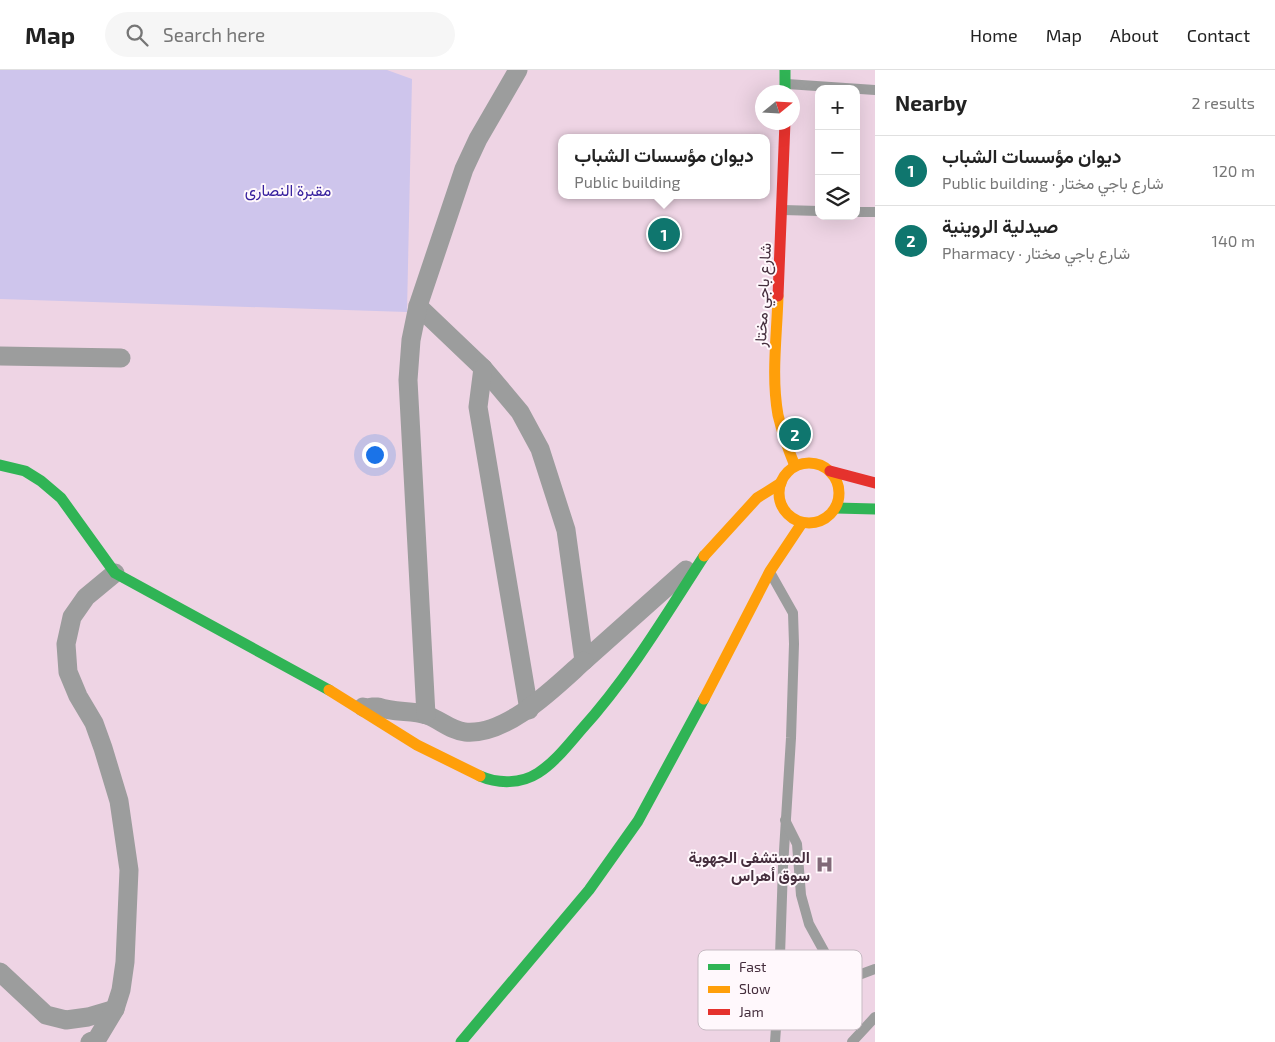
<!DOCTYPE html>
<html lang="en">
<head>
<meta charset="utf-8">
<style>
	body { margin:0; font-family:"Exo 2",Vazirmatn,sans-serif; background:#f6f6f6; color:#222 }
	.controls { position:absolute; right:15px; top:15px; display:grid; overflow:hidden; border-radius:10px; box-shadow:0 5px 20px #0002 }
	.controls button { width:45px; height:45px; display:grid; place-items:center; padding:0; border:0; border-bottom:1px solid #e0e0e0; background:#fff; color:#222; font:25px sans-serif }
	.compass { position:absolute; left:755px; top:15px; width:45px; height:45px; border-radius:50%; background:#fff; box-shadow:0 5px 20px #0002; rotate:72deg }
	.you { position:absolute; left:374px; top:384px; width:18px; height:18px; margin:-12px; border:4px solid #fff; border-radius:50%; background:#1a73e8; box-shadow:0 0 0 8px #1a73e833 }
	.badge { display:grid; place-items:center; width:32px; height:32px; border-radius:50%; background:#0f766e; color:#fff; font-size:16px; font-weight:700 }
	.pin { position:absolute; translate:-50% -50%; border:2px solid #fff; box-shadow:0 1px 5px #0006 }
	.popup { position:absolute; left:558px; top:64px; width:212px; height:65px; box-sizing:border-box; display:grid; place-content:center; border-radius:10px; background:#fff; filter:drop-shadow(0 1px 4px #0005); font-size:16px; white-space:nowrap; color:#767676 }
	.popup b { font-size:19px; color:#222 }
	.popup::after { content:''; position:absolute; left:50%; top:100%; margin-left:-10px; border:10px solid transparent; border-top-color:#fff }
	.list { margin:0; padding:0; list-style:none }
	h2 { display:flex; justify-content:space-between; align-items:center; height:65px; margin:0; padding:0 20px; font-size:21px }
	h2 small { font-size:16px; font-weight:400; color:#767676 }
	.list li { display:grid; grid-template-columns:32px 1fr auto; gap:15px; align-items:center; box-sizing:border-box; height:70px; padding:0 20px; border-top:1px solid #e0e0e0 }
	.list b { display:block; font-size:19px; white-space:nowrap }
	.list p { margin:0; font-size:16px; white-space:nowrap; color:#767676 }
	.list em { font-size:16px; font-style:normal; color:#767676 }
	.icon { flex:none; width:28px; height:28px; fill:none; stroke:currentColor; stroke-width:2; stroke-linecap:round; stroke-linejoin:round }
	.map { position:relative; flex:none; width:875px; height:972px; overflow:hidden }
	header { display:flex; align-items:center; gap:30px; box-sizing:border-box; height:70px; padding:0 25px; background:#fff; border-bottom:1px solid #e0e0e0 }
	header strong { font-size:24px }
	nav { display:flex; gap:28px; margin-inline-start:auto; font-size:18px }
	.search { width:350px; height:45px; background:#f6f6f6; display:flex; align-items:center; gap:12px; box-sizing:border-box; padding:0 18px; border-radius:28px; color:#767676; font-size:19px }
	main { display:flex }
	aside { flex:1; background:#fff }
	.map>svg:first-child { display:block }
	.green { fill:#cec5ec }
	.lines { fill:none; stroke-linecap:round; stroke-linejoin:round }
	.lane { stroke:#9c9d9d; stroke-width:10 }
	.street { stroke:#9c9d9d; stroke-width:19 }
	.fast { stroke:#30b455; stroke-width:11 }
	.slow { stroke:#ff9f0a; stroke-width:11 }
	.jam { stroke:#e5322d; stroke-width:11 }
	.labels { text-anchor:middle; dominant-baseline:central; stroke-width:4; stroke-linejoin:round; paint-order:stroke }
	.park-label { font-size:16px; fill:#38219e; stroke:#fff8fc }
	.street-label { font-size:16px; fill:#452e3d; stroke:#fff8fc }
	.poi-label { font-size:16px; font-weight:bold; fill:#452e3d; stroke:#fff8fc; text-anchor:end }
	.key { fill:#fff8fc; stroke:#c7bbc3; stroke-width:1 }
	.key-label { font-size:14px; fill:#452e3d }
</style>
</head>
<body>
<header>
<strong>Map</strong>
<div class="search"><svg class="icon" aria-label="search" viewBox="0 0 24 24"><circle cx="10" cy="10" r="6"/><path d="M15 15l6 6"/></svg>Search here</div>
<nav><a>Home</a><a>Map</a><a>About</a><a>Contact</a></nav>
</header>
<main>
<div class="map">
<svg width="875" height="972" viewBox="0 0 875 972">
	<rect width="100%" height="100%" fill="#eed4e4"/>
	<!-- green -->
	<polygon class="green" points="0,0 387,0 412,9 407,242 0,229"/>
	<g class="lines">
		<!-- lane -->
		<g class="lane">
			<polyline points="787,14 875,20"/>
			<polyline points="783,140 819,141"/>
			<polyline points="856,142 875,142"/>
			<polyline points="771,504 793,543 794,574 791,668 783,797 779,915 775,972"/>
			<polyline points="785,750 797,774 801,825 809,854 825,883 838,900 856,906 875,899"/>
			<polyline points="852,972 875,947"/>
		</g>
		<!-- street -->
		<g class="street">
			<polyline points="418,236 483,298 520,342 540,379 566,460 584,591 686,500"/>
			<polyline points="0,286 121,288"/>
			<polyline points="483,298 478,337 529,640"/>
			<path d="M363 637 366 638 372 637H378C394 643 412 640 427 645 440 650 452 661 465 662 507 666 555 617 584 591"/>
			<polyline points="426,645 408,310 411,270 418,236 464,99 478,69 518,0"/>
			<polyline points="0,902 46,945 66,950 88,947 115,939"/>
			<polyline points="90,972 97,969 115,939 121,920 125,892 129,800 119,731 103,678 94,653 78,626 68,602 66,574 72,547 86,527 115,503"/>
		</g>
		<!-- fast -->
		<g class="fast">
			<polyline points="785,0 785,22"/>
			<polyline points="0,395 25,401 41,411 61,428 115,503 329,620"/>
			<polyline points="836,438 875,439"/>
			<path d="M480 706C498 714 521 714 538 703 555 692 568 675 581 660 629 607 666 545 704 486"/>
			<polyline points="461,972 589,820 638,751 704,629"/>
		</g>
		<!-- slow -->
		<g class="slow">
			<path d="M778 226C777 265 771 306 778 345 782 362 788 379 795 396"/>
			<circle cx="809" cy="423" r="30"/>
			<polyline points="704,486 757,428 781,413"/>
			<polyline points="329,620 417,675 480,706"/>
			<polyline points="704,629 770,501 802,453"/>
		</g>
		<!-- jam -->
		<g class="jam">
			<polyline points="778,226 785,52"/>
			<polyline points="830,401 875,413"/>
		</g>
	</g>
	<!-- icons -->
	<defs>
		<symbol id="hospital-bare" viewBox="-9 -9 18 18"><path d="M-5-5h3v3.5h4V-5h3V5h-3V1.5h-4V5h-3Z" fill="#806877" stroke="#fff8fc" stroke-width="2.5" paint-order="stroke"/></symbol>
	</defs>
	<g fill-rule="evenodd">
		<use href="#hospital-bare" x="812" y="782" width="25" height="25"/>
	</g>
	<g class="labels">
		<!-- park labels -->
		<g class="park-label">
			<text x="288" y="119">مقبرة النصارى</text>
		</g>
		<!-- street labels -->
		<g class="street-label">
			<text transform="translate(762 225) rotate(-87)">شارع باجي مختار</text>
		</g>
		<!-- poi labels -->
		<g class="poi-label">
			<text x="810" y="786">المستشفى الجهوية<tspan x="810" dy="18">سوق أهراس</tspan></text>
		</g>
	</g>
	<!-- legend -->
	<rect x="698" y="880" width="164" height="80" rx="8" class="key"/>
	<rect x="708" y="894" width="22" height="6" fill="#30b455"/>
	<rect x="708" y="916" width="22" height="7" fill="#ff9f0a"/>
	<rect x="708" y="939" width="22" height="6" fill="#e5322d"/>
	<g class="key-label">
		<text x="739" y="902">Fast</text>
		<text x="739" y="924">Slow</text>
		<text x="739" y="947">Jam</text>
	</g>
</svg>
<div class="controls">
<button>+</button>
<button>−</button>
<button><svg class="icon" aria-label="layers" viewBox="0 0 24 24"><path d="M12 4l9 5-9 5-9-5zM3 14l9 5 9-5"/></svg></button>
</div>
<svg class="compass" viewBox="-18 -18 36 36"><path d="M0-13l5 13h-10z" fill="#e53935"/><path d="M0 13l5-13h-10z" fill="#767676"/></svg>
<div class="you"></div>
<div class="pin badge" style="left:664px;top:164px">1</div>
<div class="popup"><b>ديوان مؤسسات الشباب</b>Public building</div>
<div class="pin badge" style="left:795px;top:364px">2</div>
</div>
<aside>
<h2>Nearby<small>2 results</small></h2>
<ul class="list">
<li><span class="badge">1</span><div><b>ديوان مؤسسات الشباب</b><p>Public building · شارع باجي مختار</p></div><em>120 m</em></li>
<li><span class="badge">2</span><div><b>صيدلية الروينية</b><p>Pharmacy · شارع باجي مختار</p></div><em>140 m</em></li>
</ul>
</aside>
</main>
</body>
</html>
